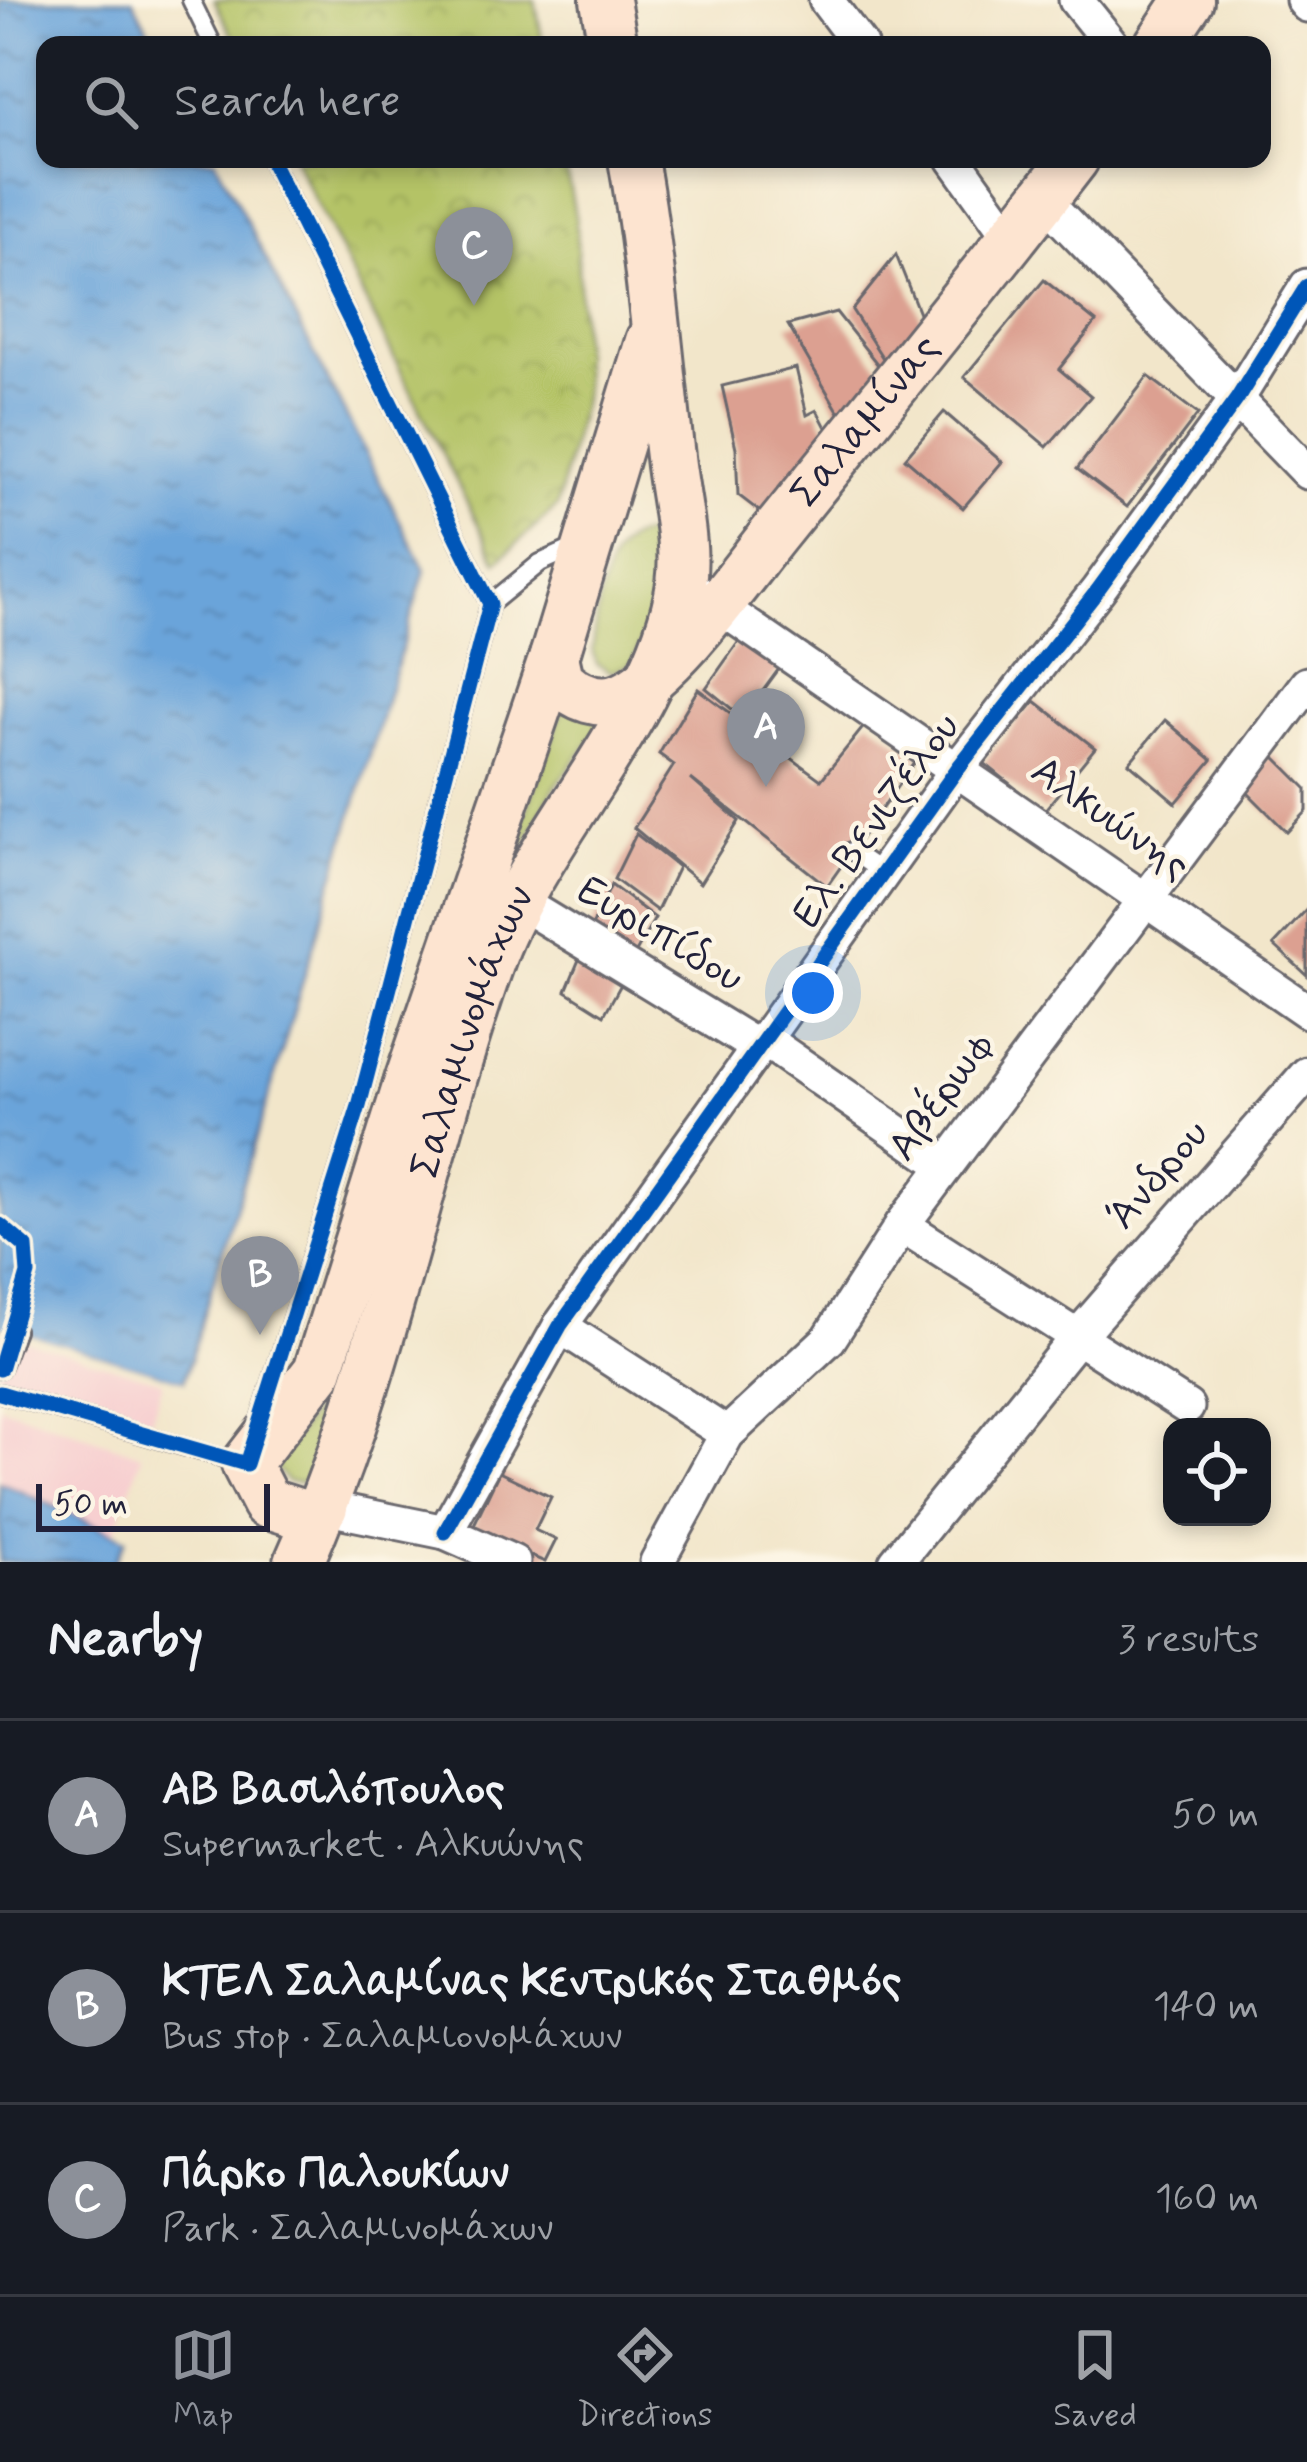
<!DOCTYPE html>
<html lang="en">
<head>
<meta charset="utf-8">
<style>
	body { margin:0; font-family:Mynerve,sans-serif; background:#20242c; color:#f1f3f6 }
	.controls { position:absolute; right:36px; bottom:36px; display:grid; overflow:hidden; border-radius:24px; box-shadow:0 6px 18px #0003 }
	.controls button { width:108px; height:108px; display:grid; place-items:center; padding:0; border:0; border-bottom:3px solid #363941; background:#171b24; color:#f1f3f6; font:60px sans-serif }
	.scale { position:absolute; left:36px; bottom:30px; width:234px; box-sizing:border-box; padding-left:12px; border:6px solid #22223b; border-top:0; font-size:33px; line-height:42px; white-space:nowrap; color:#22223b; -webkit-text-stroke:9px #fcf5e5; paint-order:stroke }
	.you { position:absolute; left:813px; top:993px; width:42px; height:42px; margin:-30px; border:9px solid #fff; border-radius:50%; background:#1a73e8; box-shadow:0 0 0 18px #1a73e833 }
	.badge { display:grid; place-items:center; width:78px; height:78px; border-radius:50%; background:#8c9099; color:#fff; font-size:39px; font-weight:700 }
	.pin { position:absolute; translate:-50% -99px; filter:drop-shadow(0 3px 6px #0008) }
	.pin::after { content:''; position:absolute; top:63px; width:42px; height:36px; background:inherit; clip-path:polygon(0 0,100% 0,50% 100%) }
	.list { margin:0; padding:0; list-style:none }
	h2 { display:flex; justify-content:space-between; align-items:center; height:156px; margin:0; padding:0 48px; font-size:51px }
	h2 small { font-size:39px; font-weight:400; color:#9ea1a6 }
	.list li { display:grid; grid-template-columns:78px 1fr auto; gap:36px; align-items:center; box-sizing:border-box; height:192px; padding:0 48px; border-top:3px solid #363941 }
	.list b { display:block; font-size:45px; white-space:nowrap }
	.list p { margin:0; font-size:39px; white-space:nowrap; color:#9ea1a6 }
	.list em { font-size:39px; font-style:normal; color:#9ea1a6 }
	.icon { flex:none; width:66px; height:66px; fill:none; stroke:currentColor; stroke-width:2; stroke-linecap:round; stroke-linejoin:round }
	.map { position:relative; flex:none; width:1307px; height:1562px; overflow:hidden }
	.search { position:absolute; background:#171b24; box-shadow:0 6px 18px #0003; left:36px; right:36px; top:36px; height:132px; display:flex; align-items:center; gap:30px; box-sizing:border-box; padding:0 42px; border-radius:24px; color:#9ea1a6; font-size:45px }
	.sheet { height:732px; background:#171b24 }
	nav { display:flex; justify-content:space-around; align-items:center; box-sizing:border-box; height:168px; border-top:3px solid #363941; background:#171b24; font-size:33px; color:#9ea1a6 }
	nav a { display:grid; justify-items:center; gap:6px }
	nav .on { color:#8c9099 }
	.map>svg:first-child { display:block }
	.built { fill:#f7cfd0 }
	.grass { fill:#b4c366; stroke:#6b7250; stroke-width:3 }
	.park { fill:url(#park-crowns); stroke:#6b7250; stroke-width:3 }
	.water { fill:url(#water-ripples); stroke:#46638a; stroke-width:3 }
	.pier { fill:#f2e6ca }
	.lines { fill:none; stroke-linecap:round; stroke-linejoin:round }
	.ferry { stroke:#3f567b; stroke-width:3; stroke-dasharray:15 12; stroke-linecap:butt }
	.building { fill:#dca091 }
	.service-casing { stroke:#6b676d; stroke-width:22 }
	.minor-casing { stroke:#6b676d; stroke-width:39 }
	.secondary-casing { stroke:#6b676d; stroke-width:54 }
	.service { stroke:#fff; stroke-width:16 }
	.minor { stroke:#fff; stroke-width:33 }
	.secondary { stroke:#fde4d0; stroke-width:48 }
	.cycleway-casing { stroke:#fcf5e5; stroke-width:22 }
	.cycleway { stroke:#0057b8; stroke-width:15 }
	.labels { text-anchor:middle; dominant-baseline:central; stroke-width:9; stroke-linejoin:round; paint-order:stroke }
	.street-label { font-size:42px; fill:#22223b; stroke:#fcf5e5 }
</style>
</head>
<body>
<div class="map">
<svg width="1307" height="1562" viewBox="0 0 1307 1562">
	<defs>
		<pattern id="park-crowns" width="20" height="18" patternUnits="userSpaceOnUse" patternTransform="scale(3)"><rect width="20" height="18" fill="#b4c366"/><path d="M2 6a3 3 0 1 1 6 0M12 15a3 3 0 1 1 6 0" fill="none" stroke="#9aa759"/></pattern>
		<pattern id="water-ripples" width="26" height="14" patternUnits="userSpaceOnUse" patternTransform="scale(3)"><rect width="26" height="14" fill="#6ba4da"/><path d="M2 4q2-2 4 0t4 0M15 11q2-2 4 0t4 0" fill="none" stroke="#5885b2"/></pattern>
	</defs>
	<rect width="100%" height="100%" fill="#fcf5e5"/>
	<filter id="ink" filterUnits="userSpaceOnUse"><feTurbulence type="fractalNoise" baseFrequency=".00833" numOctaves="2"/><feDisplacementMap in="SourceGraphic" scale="24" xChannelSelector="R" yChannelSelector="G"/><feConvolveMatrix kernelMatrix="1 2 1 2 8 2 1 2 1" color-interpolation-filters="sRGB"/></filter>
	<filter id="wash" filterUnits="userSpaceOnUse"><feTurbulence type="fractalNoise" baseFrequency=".004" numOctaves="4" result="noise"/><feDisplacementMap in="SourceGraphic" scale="48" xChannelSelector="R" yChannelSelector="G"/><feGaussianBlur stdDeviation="2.7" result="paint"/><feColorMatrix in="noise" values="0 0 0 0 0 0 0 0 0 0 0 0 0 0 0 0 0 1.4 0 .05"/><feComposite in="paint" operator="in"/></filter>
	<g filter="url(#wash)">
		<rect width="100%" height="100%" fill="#f2e6ca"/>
		<!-- built -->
		<g class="built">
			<polygon points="0,1192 203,1255 150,1423 0,1376"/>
			<polygon points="0,1406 142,1455 104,1562 0,1562"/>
		</g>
		<!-- grass -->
		<g class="grass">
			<path d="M648 535 657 539 673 566 632 664 611 672 597 664 592 650C600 613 599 535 648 535Z"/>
			<polygon points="567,697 609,716 553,790 492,907"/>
			<polygon points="348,1363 309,1483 287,1482 274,1466"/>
		</g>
		<!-- park -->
		<g class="park">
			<polygon points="214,0 535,0 543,45 237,45"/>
			<polygon points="294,159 564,159 576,220 584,393 557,507 497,562"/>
		</g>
		<!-- water -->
		<g class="water">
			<polygon points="0,0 133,0 156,45 45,45 45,159 215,159 425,570 184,1381 0,1326"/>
			<polygon points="0,1482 126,1539 115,1562 0,1562"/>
		</g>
		<!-- pier -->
		<polygon class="pier" points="0,1326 15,1330 184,1381 182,1387 0,1333"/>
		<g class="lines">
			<!-- ferry -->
			<polyline class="ferry" points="0,1225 26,1247 28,1274 17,1323"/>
		</g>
		<g id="blocks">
			<!-- building -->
			<g class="building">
				<polygon points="896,255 925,328 891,371 852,310"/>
				<polygon points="1044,280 1096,322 1059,369 1091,396 1047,447 964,377"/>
				<polygon points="836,312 886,375 847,426 788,325"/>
				<polygon points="796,368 807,415 817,410 831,437 768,518 738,495 736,448 722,386"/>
				<polygon points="1148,376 1198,414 1127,507 1077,469"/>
				<polygon points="944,412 1002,462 963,508 905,458"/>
				<polygon points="747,630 787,658 743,718 706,688"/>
				<polygon points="698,689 821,780 869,720 918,757 827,886 691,779 739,821 700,883 634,828 674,765 659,754"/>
				<polygon points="1035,701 1095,748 1044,811 984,763"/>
				<polygon points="1165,720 1212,760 1176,803 1129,763"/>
				<polygon points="1272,754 1307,789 1307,811 1287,832 1241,786"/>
				<polygon points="636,834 678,867 657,911 614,879"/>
				<polygon points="611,885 655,918 630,963 587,937"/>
				<polygon points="1307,909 1307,975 1274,945"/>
				<polygon points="583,950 625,977 604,1015 566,991"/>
				<polygon points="499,1472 551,1497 535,1530 556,1540 545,1562 471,1531"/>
			</g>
		</g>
	</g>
	<g filter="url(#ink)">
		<use href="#blocks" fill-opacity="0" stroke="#6b676d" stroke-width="3"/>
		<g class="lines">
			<defs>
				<g id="service">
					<polyline points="191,0 213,45"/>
					<polyline points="270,159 490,604"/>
					<polyline points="851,851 883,873"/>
					<polyline points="0,1369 15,1330"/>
					<polyline points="0,1393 241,1463"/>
					<polyline points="261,1416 359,1106 490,604 540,563 580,545"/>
				</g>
				<g id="minor">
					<polyline points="826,0 860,45"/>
					<polyline points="1076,0 1112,45"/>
					<polyline points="1303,0 1307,5"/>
					<polyline points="954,159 1012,240"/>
					<polyline points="1043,199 1307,472"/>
					<polyline points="701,594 1307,1011"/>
					<polyline points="516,900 757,1047"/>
					<polyline points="763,1039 946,1166"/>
					<polyline points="902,1225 1187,1407"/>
					<polyline points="560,1326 727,1434"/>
					<polyline points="323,1507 445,1532 513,1562"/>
					<polyline points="445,1532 560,1326 958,768 1098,590 1237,399 1307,286"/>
					<polyline points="657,1562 727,1434 829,1339 902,1225 1307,684"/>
					<polyline points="896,1562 1078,1336 1307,1074"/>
				</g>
				<g id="secondary">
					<polyline points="605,0 613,45"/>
					<polyline points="1159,45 1189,0"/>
					<path id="s1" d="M554 657 559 679C575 697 601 707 624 696 673 672 742 573 778 529 877 406 978 284 1074 159"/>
					<polyline points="323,1507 307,1516 266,1503 246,1464 318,1371 409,1081 554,657 650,341"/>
					<path id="s2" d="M299 1562C384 1370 420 1161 489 964 534 836 661 715 681 584 687 544 674 496 670 457 658 357 651 258 633 159"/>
				</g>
			</defs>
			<!-- service casing -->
			<use href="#service" class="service-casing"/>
			<!-- minor casing -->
			<use href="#minor" class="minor-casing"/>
			<!-- secondary casing -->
			<use href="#secondary" class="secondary-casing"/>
			<!-- service -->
			<use href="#service" class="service"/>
			<!-- minor -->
			<use href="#minor" class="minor"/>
			<!-- secondary -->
			<use href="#secondary" class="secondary"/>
			<defs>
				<g id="cycleway">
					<polyline points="0,1225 26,1247 28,1274 0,1369"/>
					<polyline points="0,1393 246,1464 359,1106 490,604 270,159"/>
					<polyline points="445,1532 560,1326 958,768 1098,590 1237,399 1307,286"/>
				</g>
			</defs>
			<!-- cycleway casing -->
			<use href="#cycleway" class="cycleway-casing"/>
			<!-- cycleway -->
			<use href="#cycleway" class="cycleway"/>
		</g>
	</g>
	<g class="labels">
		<!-- street labels -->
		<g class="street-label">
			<text stroke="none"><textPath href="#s1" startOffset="462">Σαλαμίνας</textPath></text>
			<text transform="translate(1110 819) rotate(35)">Αλκυώνης</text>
			<text transform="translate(877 821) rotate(-54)">Ελ. Βενιζέλου</text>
			<text transform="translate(660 935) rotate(31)">Ευριπίδου</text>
			<text stroke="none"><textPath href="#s2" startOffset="558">Σαλαμινομάχων</textPath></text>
			<text transform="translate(942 1096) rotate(-54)">Αβέρωφ</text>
			<text transform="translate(1159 1175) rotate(-49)">Άνδρου</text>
		</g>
	</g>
</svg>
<div class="controls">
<button><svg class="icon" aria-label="locate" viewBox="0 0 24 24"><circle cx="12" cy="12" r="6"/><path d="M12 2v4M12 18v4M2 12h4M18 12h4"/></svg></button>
</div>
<div class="scale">50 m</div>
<div class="you"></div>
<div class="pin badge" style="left:766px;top:787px">A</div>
<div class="pin badge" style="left:260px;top:1335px">B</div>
<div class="pin badge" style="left:474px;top:306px">C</div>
<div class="search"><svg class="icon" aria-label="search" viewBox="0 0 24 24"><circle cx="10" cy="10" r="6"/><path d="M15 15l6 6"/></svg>Search here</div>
</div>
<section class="sheet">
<h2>Nearby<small>3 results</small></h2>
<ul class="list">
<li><span class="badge">A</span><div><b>ΑΒ Βασιλόπουλος</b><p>Supermarket · Αλκυώνης</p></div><em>50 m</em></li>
<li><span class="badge">B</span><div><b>ΚΤΕΛ Σαλαμίνας Κεντρικός Σταθμός</b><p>Bus stop · Σαλαμιονομάχων</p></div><em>140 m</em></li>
<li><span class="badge">C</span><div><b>Πάρκο Παλουκίων</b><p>Park · Σαλαμινομάχων</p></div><em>160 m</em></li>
</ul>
</section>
<nav>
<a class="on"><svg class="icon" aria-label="map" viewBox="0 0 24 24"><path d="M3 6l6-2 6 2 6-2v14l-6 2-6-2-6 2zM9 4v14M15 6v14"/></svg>Map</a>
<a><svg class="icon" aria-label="directions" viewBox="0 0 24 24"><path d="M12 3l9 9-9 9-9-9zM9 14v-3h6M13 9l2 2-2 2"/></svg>Directions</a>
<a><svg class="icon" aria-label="saved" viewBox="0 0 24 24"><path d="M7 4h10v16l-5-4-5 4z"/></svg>Saved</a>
</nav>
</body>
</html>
